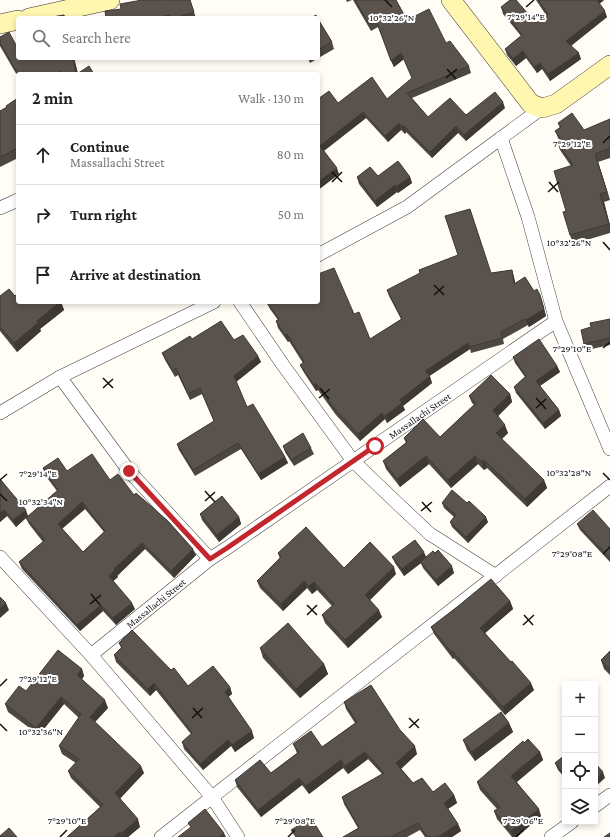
<!DOCTYPE html>
<html lang="en">
<head>
<meta charset="utf-8">
<style>
	body { margin:0; font-family:"Crimson Pro",serif; background:#f2f2f2; color:#222 }
	.controls { position:absolute; right:12px; bottom:12px; display:grid; overflow:hidden; border-radius:4px; box-shadow:0 2px 6px #0003 }
	.controls button { width:36px; height:36px; display:grid; place-items:center; padding:0; border:0; border-bottom:1px solid #e0e0e0; background:#fff; color:#222; font:20px sans-serif }
	.stop { position:absolute; width:12px; height:12px; margin:-9px; border:3px solid #c4262e; border-radius:50%; background:#fff }
	.stop.end { background:#c4262e; border-color:#fff; box-shadow:0 1px 4px #0008 }
	.list { margin:0; padding:0; list-style:none }
	h2 { display:flex; justify-content:space-between; align-items:center; height:52px; margin:0; padding:0 16px; font-size:17px }
	h2 small { font-size:13px; font-weight:400; color:#767676 }
	.list li { display:grid; grid-template-columns:26px 1fr auto; gap:12px; align-items:center; box-sizing:border-box; height:60px; padding:0 16px; border-top:1px solid #e0e0e0 }
	.list b { display:block; font-size:15px; white-space:nowrap }
	.list p { margin:0; font-size:13px; white-space:nowrap; color:#767676 }
	.list em { font-size:13px; font-style:normal; color:#767676 }
	.icon { flex:none; width:22px; height:22px; fill:none; stroke:currentColor; stroke-width:2; stroke-linecap:round; stroke-linejoin:round }
	.map { position:relative; flex:none; width:610px; height:837px; overflow:hidden }
	.search { position:absolute; background:#fff; box-shadow:0 2px 6px #0003; left:16px; top:16px; width:304px; height:44px; display:flex; align-items:center; gap:10px; box-sizing:border-box; padding:0 14px; border-radius:4px; color:#767676; font-size:15px }
	.panel { position:absolute; background:#fff; box-shadow:0 2px 6px #0003; left:16px; top:72px; width:304px; height:232px; border-radius:4px }
	.map>svg:first-child { display:block }
	.lines { fill:none; stroke-linecap:round; stroke-linejoin:round }
	.street-casing { stroke:#444; stroke-width:14 }
	.secondary-casing { stroke:#333; stroke-width:20 }
	.street { stroke:#fff; stroke-width:13 }
	.secondary { stroke:#fff6b0; stroke-width:19 }
	.wall { fill:#4d4742; fill-rule:evenodd }
	.shaded-wall { fill:#3f3936 }
	.building { fill:#5a524d; stroke:#3f3936; fill-rule:evenodd }
	.route { stroke:#c4262e; stroke-width:5 }
	.ticks { fill:none; stroke:#111; stroke-width:1.5 }
	.labels { text-anchor:middle; dominant-baseline:central; stroke-width:4; stroke-linejoin:round; paint-order:stroke }
	.street-label { font-size:10px; fill:#111; stroke:#fff }
	.ticks-label { font-size:10px; text-anchor:middle; fill:#111; stroke:#fff; stroke-width:4; stroke-linejoin:round; paint-order:stroke }
</style>
</head>
<body>
<div class="map">
<svg width="610" height="837" viewBox="0 0 610 837">
	<rect width="100%" height="100%" fill="#fffdf5"/>
	<g class="lines">
		<defs>
			<g id="street">
				<polyline points="501,138 528,217 556,321 610,449"/>
				<polyline points="0,208 18,200"/>
				<polyline points="318,255 407,207 542,108"/>
				<polyline points="240,302 283,365 353,461 398,504 430,534 496,576"/>
				<polyline points="60,377 129,471 210,559"/>
				<polyline points="0,413 60,377 214,302"/>
				<polyline points="0,557 91,655 212,797 238,837"/>
				<path id="s1" d="M91 655 210 559 227 548 556 321"/>
				<polyline points="595,806 610,795"/>
				<polyline points="161,837 610,486"/>
				<polyline points="551,837 572,822"/>
			</g>
			<g id="secondary">
				<polyline points="451,0 531,104 542,108 556,104 610,65"/>
				<polyline points="29,18 110,0"/>
				<polyline points="0,24 18,20"/>
			</g>
		</defs>
		<!-- street casing -->
		<use href="#street" class="street-casing"/>
		<!-- secondary casing -->
		<use href="#secondary" class="secondary-casing"/>
		<!-- street -->
		<use href="#street" class="street"/>
		<!-- secondary -->
		<use href="#secondary" class="secondary"/>
	</g>
	<!-- wall -->
	<g class="wall">
		<polygon points="190,0 196,18 106,18"/>
		<polygon points="346,0 352,0 347,2"/>
		<polygon points="353,0 396,0 407,20 446,43 469,66 471,73 412,98 428,117 466,115 505,108 466,141 458,133 432,158 406,132 405,134 401,130 388,142 366,118 324,151 339,174 318,190 318,99 338,103 387,99 412,78 404,59 394,67 378,27 371,31"/>
		<polygon points="536,0 604,0 599,4 607,17 571,46 581,59 550,81 542,69 537,73 526,58 516,66 507,55 505,49 521,36 503,14 501,7 536,23 546,15"/>
		<polygon points="318,19 332,42 334,49 310,63 308,58 318,58"/>
		<polygon points="0,37 18,58 74,58 78,74 94,74 18,74 18,77 0,46"/>
		<polygon points="18,98 18,158 0,167 0,111 7,108 6,106"/>
		<polygon points="610,119 610,158 598,162 610,200 604,202 610,225 610,233 573,244 570,235 566,211 571,166 560,150 557,142 559,140 555,131 560,128 558,123 584,130"/>
		<polygon points="378,176 410,177 412,183 398,193 397,192 377,207 359,184 357,177"/>
		<polygon points="512,270 515,283 534,291 542,301 546,316 529,327 528,325 503,339 504,344 471,353 470,349 429,376 432,383 403,406 405,410 387,423 385,419 360,441 336,415 318,390 316,391 303,371 300,365 303,363 289,341 288,342 278,328 276,321 278,320 270,309 267,303 354,314 370,339 401,319 389,296 387,290"/>
		<polygon points="0,296 15,296 18,302 61,302 64,310 40,329 41,331 17,352 0,331"/>
		<polygon points="610,319 610,345 587,350 584,344"/>
		<polygon points="192,339 234,340 258,356 261,362 236,382 247,407 285,457 288,463 261,480 241,449 195,476 179,450 177,444 214,421 202,394 190,400 178,375 175,377 165,360 162,353"/>
		<polygon points="513,357 557,366 560,372 540,386 559,410 561,416 545,429 516,393 514,387 525,377 515,363"/>
		<polygon points="510,394 512,402 498,416 508,433 502,439 544,480 547,488 527,507 487,468 484,470 478,464 451,488 429,464 400,487 386,469 383,461 406,443 404,438 440,437 474,405 472,403 469,396"/>
		<polygon points="283,446 311,448 314,454 294,466 285,452"/>
		<path d="M43 468 67 471 110 480 134 495 196 555 174 578 145 549 117 576 118 577 113 581 135 609 116 625 103 611 80 631 22 569 19 562 43 542 29 524 26 518 16 527 7 516 0 522 2 481 28 516 57 491 45 475ZM85 509 104 532 83 552 62 529Z"/>
		<polygon points="442,503 467,503 488,522 468,543 452,527 450,522 454,517 444,508"/>
		<polygon points="200,514 239,517 241,524 219,542 202,520"/>
		<polygon points="577,524 610,529 610,562 580,530"/>
		<polygon points="278,553 344,568 396,574 370,600 382,617 348,648 325,623 322,615 332,606 317,590 312,594 307,588 283,611 260,588 257,581 280,559"/>
		<polygon points="435,553 454,573 438,586 423,568 421,563 404,576 395,563 392,557 426,557"/>
		<polygon points="510,601 513,609 485,633 534,690 505,715 454,658 453,659 434,634 431,627 457,607"/>
		<polygon points="119,643 171,670 188,686 230,687 232,694 228,697 254,738 235,752 231,746 203,770 184,749 182,742 191,734 156,690 150,696 116,662 114,655 121,648"/>
		<polygon points="260,648 324,664 328,674 300,698 263,658"/>
		<polygon points="610,651 610,675 604,669 601,660"/>
		<polygon points="82,669 84,676 82,679 108,708 95,722 144,773 120,798 140,827 128,837 67,837 100,807 71,778 68,771 76,763 62,754 59,746 79,718 64,704 39,735 8,712 5,704 26,691"/>
		<polygon points="344,702 400,730 417,754 401,769 413,783 433,792 454,795 457,803 448,809 458,824 461,831 452,837 425,837 420,830 407,837 343,837 358,828 344,804 342,797 382,774 368,759 348,774 343,768 309,794 302,785 261,817 237,787 235,780 271,773 297,753 293,744 322,747 355,723 346,709"/>
		<polygon points="509,723 513,732 475,761 467,750 463,740"/>
		<polygon points="524,743 540,752 543,760 517,782 541,816 517,837 512,837 497,819 494,811 497,809 480,790 477,782"/>
		<polygon points="565,755 565,778 558,770 555,763"/>
	</g>
	<!-- shaded-wall -->
	<g class="shaded-wall">
		<polygon points="596,0 604,0 598,5"/>
		<polygon points="605,11 607,17 568,48 566,41"/>
		<polygon points="523,51 526,58 516,66 513,59"/>
		<polygon points="401,53 404,59 394,67 391,61"/>
		<polygon points="579,53 581,59 550,81 548,74"/>
		<polygon points="73,58 74,58 78,74 76,74"/>
		<polygon points="540,63 542,69 537,73 534,67"/>
		<polygon points="503,102 505,108 466,141 464,135"/>
		<polygon points="363,112 366,118 322,152 320,146"/>
		<polygon points="399,123 401,130 388,142 385,136"/>
		<polygon points="404,126 406,132 405,134 402,127"/>
		<polygon points="456,126 458,133 432,158 430,152"/>
		<polygon points="595,154 598,162 610,200 607,192"/>
		<polygon points="337,168 339,174 318,190 318,182"/>
		<polygon points="410,177 412,183 398,193 396,187"/>
		<polygon points="395,185 397,192 377,207 375,201"/>
		<polygon points="600,194 604,202 610,226 609,224"/>
		<polygon points="512,270 514,277 517,290 514,284"/>
		<polygon points="540,295 546,316 529,327 526,320"/>
		<polygon points="60,302 61,302 64,310 40,329 41,331 17,352 14,343 37,321"/>
		<polygon points="287,334 289,341 288,342 285,335"/>
		<polygon points="468,343 470,349 428,377 425,371"/>
		<polygon points="258,356 261,362 236,382 234,376"/>
		<polygon points="557,366 560,372 538,387 536,381"/>
		<polygon points="430,376 432,383 403,406 405,410 387,423 385,416 400,400"/>
		<polygon points="316,383 318,390 316,391 314,385"/>
		<polygon points="510,394 512,402 496,418 493,410"/>
		<polygon points="559,410 561,416 545,429 543,423"/>
		<polygon points="382,413 385,419 360,441 358,434"/>
		<polygon points="505,425 508,433 499,441 496,433"/>
		<polygon points="426,456 429,464 400,487 397,479"/>
		<polygon points="475,456 478,464 451,488 448,480"/>
		<polygon points="285,457 288,463 261,480 258,474"/>
		<polygon points="484,460 487,468 484,470 482,462"/>
		<polygon points="544,480 547,488 527,507 525,499"/>
		<polygon points="82,502 85,509 60,530 58,524"/>
		<polygon points="4,510 7,516 0,522 0,513"/>
		<polygon points="26,510 28,516 16,527 13,520"/>
		<polygon points="239,517 241,524 219,542 217,535"/>
		<polygon points="486,517 488,522 468,543 466,537"/>
		<polygon points="142,543 145,549 117,576 118,577 111,583 109,576 114,569"/>
		<polygon points="193,549 196,555 174,578 171,571"/>
		<polygon points="424,552 427,559 420,562 421,563 404,576 402,569"/>
		<polygon points="452,566 454,573 438,586 436,580"/>
		<polygon points="394,567 396,574 368,602 365,595"/>
		<polygon points="304,581 307,588 283,611 281,604"/>
		<polygon points="314,582 317,590 312,594 309,586"/>
		<polygon points="510,601 513,609 483,635 480,628"/>
		<polygon points="6,603 9,610 0,618 0,609"/>
		<polygon points="132,603 135,609 116,625 113,618"/>
		<polygon points="101,605 103,611 80,631 77,625"/>
		<polygon points="379,610 382,617 348,648 345,640"/>
		<polygon points="452,651 454,658 453,659 451,652"/>
		<polygon points="324,664 328,674 300,698 296,689"/>
		<polygon points="82,669 84,676 80,682 77,675"/>
		<polygon points="154,683 156,690 150,696 148,689"/>
		<polygon points="531,683 534,690 505,715 503,707"/>
		<polygon points="230,687 232,694 227,698 225,692"/>
		<polygon points="61,697 64,704 39,735 36,728"/>
		<polygon points="105,700 108,708 93,724 90,717"/>
		<polygon points="509,723 513,732 475,761 472,752"/>
		<polygon points="252,731 254,738 235,752 232,745"/>
		<polygon points="228,740 231,746 203,770 200,764"/>
		<polygon points="415,746 417,754 398,771 396,763"/>
		<polygon points="365,752 368,759 348,774 345,766"/>
		<polygon points="540,752 543,760 514,784 511,776"/>
		<polygon points="341,760 343,768 309,794 306,786"/>
		<polygon points="141,766 144,773 118,801 115,793"/>
		<polygon points="603,772 605,778 595,787 595,779"/>
		<polygon points="299,778 302,785 261,817 258,810"/>
		<polygon points="454,795 457,803 446,810 444,803"/>
		<polygon points="539,809 541,816 517,837 513,837 511,831"/>
		<polygon points="138,819 140,827 128,837 123,837 122,833"/>
		<polygon points="458,824 461,831 452,837 438,837"/>
		<polygon points="120,832 122,837 114,837"/>
		<polygon points="224,833 226,837 219,837"/>
	</g>
	<!-- building -->
	<g class="building">
		<polygon points="142,0 159,0 159,1 161,0 190,0 194,12 176,18 171,18 170,15 155,18 106,18 105,11 121,9 120,4"/>
		<polygon points="355,0 396,0 407,20 429,9 446,43 450,41 469,66 407,93 428,117 450,98 466,115 495,92 503,102 464,135 456,126 430,152 404,126 402,127 399,123 385,136 363,112 320,146 337,168 318,182 318,99 329,91 338,103 372,77 387,99 412,78 401,53 391,61 376,20 369,24"/>
		<polygon points="510,0 516,0 536,23 548,14 538,0 597,0 605,11 566,41 579,53 548,74 540,63 534,67 523,51 513,59 505,49 522,35 501,7"/>
		<polygon points="64,15 65,18 52,18 52,17"/>
		<polygon points="316,15 317,18 311,18"/>
		<polygon points="318,19 332,42 318,50"/>
		<polygon points="9,32 16,45 18,44 18,58 73,58 76,74 62,74 60,71 55,74 18,74 0,43 0,37"/>
		<polygon points="89,66 94,74 77,74"/>
		<polygon points="18,98 18,148 0,157 0,111 7,107 6,106"/>
		<polygon points="572,113 584,130 610,119 610,148 595,154 607,192 600,194 609,224 570,235 563,212 566,211 554,171 573,165 557,142 561,139 555,131 561,127 558,123"/>
		<polygon points="398,161 410,177 396,187 395,185 375,201 357,177 370,167 378,176"/>
		<polygon points="470,209 491,273 512,270 514,284 525,277 534,291 537,289 540,295 544,309 526,320 525,319 501,332 502,338 469,347 468,343 425,371 430,376 400,400 402,403 385,416 382,413 358,434 334,408 316,383 314,385 300,365 304,362 287,334 285,335 276,321 279,319 267,303 268,302 318,302 318,274 334,268 354,314 359,312 370,339 402,319 387,290 420,273 419,270 458,255 445,216"/>
		<polygon points="9,289 15,296 18,293 18,302 60,302 37,321 38,323 14,343 0,327 0,296"/>
		<polygon points="610,319 610,338 584,344 581,330 591,327 590,323"/>
		<polygon points="221,321 234,340 243,335 258,356 234,376 247,407 253,404 285,457 258,474 238,443 193,470 177,444 214,421 200,388 188,394 176,368 173,371 162,353 190,336 192,339"/>
		<polygon points="539,339 557,366 536,381 559,410 543,423 514,387 526,376 513,357"/>
		<polygon points="491,375 510,394 493,410 505,425 496,433 544,480 525,499 484,460 482,462 475,456 448,480 426,456 397,479 383,461 407,442 404,438 423,419 440,437 476,403 469,396"/>
		<polygon points="303,433 311,448 291,460 283,446"/>
		<path d="M92 454 110 480 118 474 134 495 136 493 168 521 193 549 171 571 142 543 114 569 115 570 109 576 132 603 113 618 101 605 77 625 19 562 45 540 26 518 58 490 43 468 58 458 67 471ZM82 502 105 531 83 552 58 524Z"/>
		<polygon points="0,479 26,510 13,520 4,510 0,513"/>
		<polygon points="452,490 467,503 469,501 486,517 466,537 450,522 456,515 442,503"/>
		<polygon points="222,496 239,517 217,535 200,514"/>
		<polygon points="593,510 610,529 610,558 577,524"/>
		<polygon points="306,527 344,568 370,542 394,567 365,595 379,610 345,640 322,615 334,604 314,582 309,586 304,581 281,604 257,581 281,557 278,553"/>
		<polygon points="415,540 424,552 402,569 392,557"/>
		<polygon points="438,550 452,566 436,580 420,562 433,551 435,553"/>
		<polygon points="491,579 510,601 480,628 511,662 512,661 531,683 503,707 452,651 451,652 431,627 457,607"/>
		<polygon points="0,597 6,603 0,609"/>
		<polygon points="288,623 324,664 296,689 260,648"/>
		<polygon points="132,630 171,670 174,668 188,686 213,666 230,687 225,692 252,731 232,745 228,740 200,764 182,742 192,733 154,683 148,689 114,655 122,647 119,643"/>
		<polygon points="58,650 82,669 77,675 105,700 90,717 141,766 115,793 138,819 122,833 120,832 114,837 67,837 103,805 68,771 79,759 59,746 81,714 61,697 36,728 5,704 19,686 26,691"/>
		<polygon points="610,651 610,670 601,660"/>
		<polygon points="371,685 400,730 415,746 396,763 413,783 422,778 433,792 445,783 454,795 444,803 458,824 438,837 427,837 418,823 391,837 343,837 359,828 342,797 384,773 365,752 345,766 341,760 306,786 299,778 258,810 235,780 260,760 271,773 299,752 293,744 311,731 322,747 357,722 344,702"/>
		<polygon points="501,712 509,723 472,752 463,740"/>
		<polygon points="528,739 540,752 511,776 539,809 511,831 494,811 500,807 477,782 523,741 524,743"/>
		<polygon points="565,755 565,775 555,763"/>
		<polygon points="595,763 603,772 595,779"/>
		<polygon points="205,809 224,833 219,837 178,837 191,827 188,823"/>
		<polygon points="311,818 323,837 296,837 291,830"/>
		<polygon points="9,828 17,837 0,837 0,836"/>
		<polygon points="610,833 610,837 604,837"/>
	</g>
	<g class="lines">
		<!-- route -->
		<polyline class="route" points="129,471 210,559 227,548 375,446"/>
	</g>
	<!-- ticks -->
	<path class="ticks" d="M385 0 392 7M526 7 534 0M447 69 456 79M446 78 457 69M603 143 610 136M332 172 342 182M332 182 342 172M549 182 558 192M548 192 559 182M603 242 610 250M434 285 444 295M434 295 444 286M603 348 610 342M103 378 113 388M103 388 113 379M320 388 329 399M319 398 330 389M536 398 546 409M536 408 546 399M603 473 610 480M0 480 7 474M205 491 215 502M0 494 7 501M205 501 215 492M422 502 431 512M421 511 432 502M603 554 610 547M91 594 100 605M90 604 101 595M307 605 317 615M307 615 317 605M524 615 533 625M523 625 534 615M0 686 7 679M193 708 202 718M192 718 203 708M409 718 419 728M0 724 7 731M409 728 419 719M60 837 67 830M288 837 295 830M516 837 523 830"/>
	<g class="labels">
		<!-- street labels -->
		<g class="street-label">
			<text stroke="none"><textPath href="#s1" startOffset="407">Massallachi Street</textPath></text>
			<text stroke="none"><textPath href="#s1" startOffset="83">Massallachi Street</textPath></text>
		</g>
	</g>
	<g class="ticks-label">
		<text x="526" y="20">7°29'14"E</text>
		<text x="392" y="21">10°32'26"N</text>
		<text x="572" y="147">7°29'12"E</text>
		<text x="569" y="246">10°32'26"N</text>
		<text x="572" y="352">7°29'10"E</text>
		<text x="569" y="476">10°32'28"N</text>
		<text x="38" y="477">7°29'14"E</text>
		<text x="41" y="505">10°32'34"N</text>
		<text x="572" y="557">7°29'08"E</text>
		<text x="38" y="682">7°29'12"E</text>
		<text x="41" y="735">10°32'36"N</text>
		<text x="67" y="824">7°29'10"E</text>
		<text x="295" y="824">7°29'08"E</text>
		<text x="523" y="824">7°29'06"E</text>
	</g>
</svg>
<div class="controls">
<button>+</button>
<button>−</button>
<button><svg class="icon" aria-label="locate" viewBox="0 0 24 24"><circle cx="12" cy="12" r="6"/><path d="M12 2v4M12 18v4M2 12h4M18 12h4"/></svg></button>
<button><svg class="icon" aria-label="layers" viewBox="0 0 24 24"><path d="M12 4l9 5-9 5-9-5zM3 14l9 5 9-5"/></svg></button>
</div>
<div class="stop" style="left:375px;top:446px"></div>
<div class="stop end" style="left:129px;top:471px"></div>
<div class="search"><svg class="icon" aria-label="search" viewBox="0 0 24 24"><circle cx="10" cy="10" r="6"/><path d="M15 15l6 6"/></svg>Search here</div>
<section class="panel">
<h2>2 min<small>Walk · 130 m</small></h2>
<ul class="list">
<li><svg class="icon" aria-label="ahead" viewBox="0 0 24 24"><path d="M12 20V5M6 11l6-6 6 6"/></svg><div><b>Continue</b><p>Massallachi Street</p></div><em>80 m</em></li>
<li><svg class="icon" aria-label="right" viewBox="0 0 24 24"><path d="M7 20v-9h11M14 6l5 5-5 5"/></svg><div><b>Turn right</b></div><em>50 m</em></li>
<li><svg class="icon" aria-label="arrive" viewBox="0 0 24 24"><path d="M6 21V4h12l-3 4 3 4H6"/></svg><div><b>Arrive at destination</b></div></li>
</ul>
</section>
</div>
</body>
</html>
